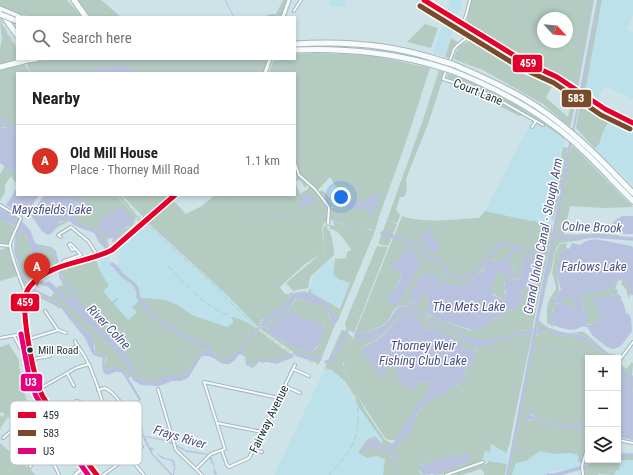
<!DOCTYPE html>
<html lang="en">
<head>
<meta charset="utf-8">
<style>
	body { margin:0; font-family:"Roboto Condensed",sans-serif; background:#f2f2f2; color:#202124 }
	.controls { position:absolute; right:12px; bottom:12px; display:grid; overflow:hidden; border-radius:0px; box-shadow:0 2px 6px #0003 }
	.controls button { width:36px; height:36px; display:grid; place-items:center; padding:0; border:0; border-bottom:1px solid #e0e0e0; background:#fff; color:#202124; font:20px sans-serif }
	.compass { position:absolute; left:537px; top:12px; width:36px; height:36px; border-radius:50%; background:#fff; box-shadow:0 2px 6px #0003; rotate:116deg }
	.you { position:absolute; left:341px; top:197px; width:14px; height:14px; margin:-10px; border:3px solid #fff; border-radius:50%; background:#1a73e8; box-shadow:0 0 0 6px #1a73e833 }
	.badge { display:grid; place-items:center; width:26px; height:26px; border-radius:50%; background:#d93025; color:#fff; font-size:13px; font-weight:700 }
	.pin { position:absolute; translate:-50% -33px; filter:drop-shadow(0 1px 2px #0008) }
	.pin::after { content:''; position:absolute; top:21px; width:14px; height:12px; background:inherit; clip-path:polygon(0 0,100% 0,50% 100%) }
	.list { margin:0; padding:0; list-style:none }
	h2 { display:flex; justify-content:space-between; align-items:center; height:52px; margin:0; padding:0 16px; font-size:17px }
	h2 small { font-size:13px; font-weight:400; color:#757577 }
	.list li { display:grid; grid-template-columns:26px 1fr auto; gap:12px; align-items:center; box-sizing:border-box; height:72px; padding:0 16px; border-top:1px solid #e0e0e0 }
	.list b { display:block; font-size:15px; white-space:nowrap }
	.list p { margin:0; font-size:13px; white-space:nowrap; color:#757577 }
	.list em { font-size:13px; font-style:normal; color:#757577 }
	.icon { flex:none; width:22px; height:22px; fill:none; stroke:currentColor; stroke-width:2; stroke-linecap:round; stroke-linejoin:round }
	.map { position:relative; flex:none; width:633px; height:475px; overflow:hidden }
	.search { position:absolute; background:#fff; box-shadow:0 2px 6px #0003; left:16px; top:16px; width:280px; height:44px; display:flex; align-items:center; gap:10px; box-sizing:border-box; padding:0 14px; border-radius:0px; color:#757577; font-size:15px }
	.panel { position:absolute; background:#fff; box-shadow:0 2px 6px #0003; left:16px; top:72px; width:280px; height:124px; border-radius:0px }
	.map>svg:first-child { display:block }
	.built { fill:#bce1ea }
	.green { fill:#b4cbc2; fill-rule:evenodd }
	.water { fill:#b8c1de; fill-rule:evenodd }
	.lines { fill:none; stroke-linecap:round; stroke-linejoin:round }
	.stream { stroke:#b8c1de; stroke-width:1 }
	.canal { stroke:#b8c1de; stroke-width:2 }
	.river { stroke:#b8c1de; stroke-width:3.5 }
	.minor-casing { stroke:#a5b6ba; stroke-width:4 }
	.tertiary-casing { stroke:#a5b6ba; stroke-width:5 }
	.motorway-casing { stroke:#a5b6ba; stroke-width:7 }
	.minor { stroke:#f8fbfc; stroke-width:2 }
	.tertiary { stroke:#f8fbfc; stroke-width:3 }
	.motorway { stroke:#f8fbfc; stroke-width:5 }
	.rail { stroke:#c1c7c9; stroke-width:1; stroke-dasharray:6 3; stroke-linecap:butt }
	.tertiary-bridge-casing { stroke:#a5b6ba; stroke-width:5; stroke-linecap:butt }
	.motorway-bridge-casing { stroke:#a5b6ba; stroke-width:7; stroke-linecap:butt }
	.tertiary-bridge { stroke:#f8fbfc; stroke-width:3 }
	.motorway-bridge { stroke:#f8fbfc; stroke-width:5 }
	.bus-1-casing { stroke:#fff; stroke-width:8 }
	.bus-2-casing { stroke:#fff; stroke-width:8 }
	.bus-3-casing { stroke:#fff; stroke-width:8 }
	.bus-1 { stroke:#e4002b; stroke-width:5 }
	.bus-2 { stroke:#7a4b2a; stroke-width:5 }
	.bus-3 { stroke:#e5007d; stroke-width:5 }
	.bus-dot { fill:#1f2f32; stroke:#fff; stroke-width:1.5 }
	.labels { text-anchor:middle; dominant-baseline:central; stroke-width:3; stroke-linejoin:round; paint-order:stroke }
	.bus-label { font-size:11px; fill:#1f2f32; stroke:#fff; text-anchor:start }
	.street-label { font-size:12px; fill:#1f2f32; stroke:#fff }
	.water-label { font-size:13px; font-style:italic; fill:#4c4f83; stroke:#fff }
	.key { fill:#fff; stroke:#bcc1c2; stroke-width:1 }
	.key-label { font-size:11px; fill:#1f2f32 }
	.line-badge { stroke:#fff; stroke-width:1.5 }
	.badge-label { font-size:11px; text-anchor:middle; font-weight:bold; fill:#fff }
</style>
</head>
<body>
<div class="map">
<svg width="633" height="475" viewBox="0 0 633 475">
	<rect width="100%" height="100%" fill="#cde3e8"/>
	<!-- built -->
	<g class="built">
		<polygon points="330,0 346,0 346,7 329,6"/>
		<polygon points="450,0 463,0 444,56 433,53"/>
		<polygon points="602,0 633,0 633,14 627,29 633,32 633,99 604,86 597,101 585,92"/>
		<polygon points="612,115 633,125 633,185 595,149 600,142 602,134"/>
		<polygon points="533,118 561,136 564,140 555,210 552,220 546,226 532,220 531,221 485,211"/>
		<polygon points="147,222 227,295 258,327 256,329 251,324 241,319 232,317 234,322 227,327 192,315 178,305 145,299 132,307 137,312 128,320 102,291 101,273 99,268 102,267 99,258 108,255 110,263 114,267 120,263 117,256 122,252 118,247"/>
		<polygon points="331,260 335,262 333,274 338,279 350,283 340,309 312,293 309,287 315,274"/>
		<polygon points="325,369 335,374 342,380 350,391 355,402 369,420 383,441 381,443 375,436 372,436 362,444 362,448 358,453 367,458 376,456 385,459 383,475 274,475"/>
		<polygon points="104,398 127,428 108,441 106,436 109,434 101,422 104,415 103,402"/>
		<polygon points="491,444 506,453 508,446 509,447 507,464 488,462 483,464 485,451 490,452"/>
		<polygon points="540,451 555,454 571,453 578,455 582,463 582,467 577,469 551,471 545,475 512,475 516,463 526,461"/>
		<polygon points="621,460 633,460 633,475 614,475 616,470 619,470"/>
	</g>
	<!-- green -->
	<g class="green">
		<polygon points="0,0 67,0 82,17 29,17 0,6"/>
		<polygon points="77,0 101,0 121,17 90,17"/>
		<polygon points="283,0 287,0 281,17 263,17 271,14 276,14"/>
		<path d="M470 0H594L578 87 576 84 559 74 529 61 467 23ZM543 18H567V42H543Z"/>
		<path d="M598 0H602L585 92 581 90 592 35C596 24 596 12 598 0Z"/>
		<polygon points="0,21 17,50 17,59 22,59 0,65 0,48 2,40"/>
		<polygon points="425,24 438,28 431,48 407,42"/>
		<polygon points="479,36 520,61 556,78 546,98 568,117 574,91 578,93 570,127 543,104 483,70 453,59 459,46"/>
		<polygon points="451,38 459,43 448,58 445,57"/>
		<path d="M319 53 371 55 430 68 407 139 379 217H376L379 218 375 230 368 228 354 229H367L375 231 339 318 335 316 325 302 307 294 310 288 312 293 340 309 350 283 338 279 333 274 335 259 346 258 347 252 351 250C346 242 339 230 330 229V225L335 226 333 221 353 228 342 223 329 218V207L334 209 333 207H329L320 195V192L321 190C327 193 329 200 337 201L342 192 335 185 330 177 317 191 299 176 308 184 305 188 300 180 295 181V73H269L274 59H295V54Z"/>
		<polygon points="49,59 268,59 263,73 32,73 26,63"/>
		<polygon points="24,63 30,73 17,73 17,135 6,127 0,127 0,70"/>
		<polygon points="439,70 445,72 428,124 406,179 407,190 404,197 400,197 396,210 400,215 397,223 387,220 423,120"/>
		<path d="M448 74C489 84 526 111 561 135L564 138 563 139 561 136C525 113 488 92 447 78Z"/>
		<polygon points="444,80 485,94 501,102 521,115 520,116"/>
		<polygon points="581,97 612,115 602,134 600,142 595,149 576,128"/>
		<path d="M572 145 633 207 605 208 570 206 564 234C584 236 603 230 623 237L593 236 572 239 554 234Z"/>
		<polygon points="563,147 568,148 558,203 553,220 552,220"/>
		<polygon points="5,166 16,174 17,185 11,176 5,185 5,192 0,201 0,174"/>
		<polygon points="295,183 300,194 308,189 309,186 311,187 328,207 327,220 323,225 322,230 325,249 322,253 305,264 280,287 284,293 289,295 289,293 307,291 306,293 299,292 294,293 290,296 286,303 262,320 258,327 227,295 147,222 172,199 186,214 202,206 215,195 295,195"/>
		<path d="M65 195H68L70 198 69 195H116L136 217 133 225 113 243 112 241 113 239H115L122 230 130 226 109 214C105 219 99 222 98 229L107 238 106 239 108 242 109 248 116 242 117 243 108 251C106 246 102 245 100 241 100 240 99 235 99 235 93 226 79 226 71 220L79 212C75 215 72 218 69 221 63 225 57 226 52 233L57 224 67 220 80 205C75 199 70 202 65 195Z"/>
		<polygon points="117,195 120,195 142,222 120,242 118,241 134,226 138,221 137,218"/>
		<polygon points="122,195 173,195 146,220"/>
		<path d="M485 211 531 221 532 220 546 226 550 223 552 226V234L548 233 546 235 541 253 522 250 513 245 516 247 508 257 497 262 492 260 480 273 472 278 471 283 461 286 450 284 449 285 446 279 449 275H451L441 261 439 259 432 260 426 257 431 261 437 260 441 261 448 274 445 278V283L444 284 440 283 431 274 429 279 427 273H425L419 279 408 301 418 304 420 302 423 293 424 294 427 293 428 306 427 311 430 316 469 330H474L487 325 494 318 502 315 511 309 513 311 522 303 520 296 524 288 527 287 528 288 531 284 536 263 523 256 521 278 519 279H515L504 283V292L507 295 504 300 492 293C491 285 498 278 496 271L501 273 504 272 506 276 516 275C516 269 510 266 508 260L516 247 523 251 540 254C548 248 543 241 548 235L551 238 533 325V330L518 331 512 334 497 339 480 340 466 336 455 328 429 320C428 317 426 314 424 312 417 307 403 302 395 309 391 313 390 321 385 324 379 328 361 334 355 333L393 238 417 245 394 236 402 216C426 224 454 219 479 218ZM430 228 431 232 439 247 429 250 426 241ZM400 257 407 290 401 299 388 298 397 285 402 274 400 271 390 266 398 261Z"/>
		<polygon points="0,219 17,227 8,244 0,243"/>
		<polygon points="387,220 397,224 392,236 386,234 392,237 388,246 378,244 382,233 384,234 382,233"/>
		<path d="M325 225C332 231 334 246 334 255L310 277 308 288 293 291 286 283 325 250 323 229Z"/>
		<path d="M20 232H24L27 238 33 256 31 275 32 277 36 280 29 286C23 277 16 256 17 245 17 241 19 236 20 232Z"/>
		<path d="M554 237 571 239H582V240L560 243C551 253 555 267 548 277L539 320C545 328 561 333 570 333 575 333 579 331 584 332L609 354H614L620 358 618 359V358C606 358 594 340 582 335 576 333 569 334 563 333 552 332 549 326 537 330Z"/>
		<path d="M567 243 566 248 562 250 561 255 565 256 569 261 568 262 561 257C560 262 557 267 557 272 556 283 564 291 554 298L553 304 561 303 567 297H570L573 299 575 306 572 310 570 309 568 304H565L552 311 553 327 547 323V307L550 298 555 291 556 287 553 275H552L555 253 560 244Z"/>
		<polygon points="39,246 53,250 57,267 46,270 42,274 39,269 40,258"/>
		<polygon points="377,246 388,247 354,333 346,329 345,323"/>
		<polygon points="9,247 18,276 0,281 0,250"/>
		<path d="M95 257 101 273 109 286 103 291 112 302 117 298H118L114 304 128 320 137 312 132 307 141 299 146 298 165 300 178 305 192 315 227 327 234 322 231 317C241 319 249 322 256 329 247 340 236 359 221 361L215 354 202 351 186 374 180 377 172 375 153 381 146 382 136 377 135 374 129 378 121 367H115L106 370 104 367 107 358 95 352V341L91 335 81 328 61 303 40 292 51 297 59 285 61 286 63 284 61 282 64 279 59 268Z"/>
		<path d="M621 278 630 288V293L633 296 630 294 629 299 626 289 621 284 622 282 621 280 618 281 615 289 618 290 617 292 622 298 620 299 618 295 608 296 593 303C597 305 601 314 600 319L593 324H586L585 323 586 317 589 315 584 312 583 301 581 297 587 293 612 289 614 282Z"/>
		<polygon points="29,289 60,305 62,307 59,309 56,306 28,292"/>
		<path d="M297 298 311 303H319L323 305 327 310 331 321 335 325 319 364 296 354 259 328 264 326 269 330V332L272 335 307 353C320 353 321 335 324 326L319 324 302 328 305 329 303 332 294 329V327L302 328 305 319 270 328 266 324 270 320 289 309Z"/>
		<path d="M400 311 401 314 397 322C392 325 391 327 388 331 382 337 369 344 362 347V349L375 369 383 377 384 368 391 362 392 357H395L396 371 402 375 400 378 396 380V382H401L402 386 409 388 418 382 428 383 436 380 427 392 429 394 422 398 418 403 396 441 386 439C377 425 342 377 344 363 345 355 350 345 354 337 357 338 362 340 366 340 380 341 395 322 400 311Z"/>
		<polygon points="401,311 419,311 430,323 454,330 469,344 476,345 472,351 468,350 433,328 425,329 402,313"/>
		<path d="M342 329 353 337 343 364 346 374 366 412 385 440 391 443 395 442 391 446 387 447 386 450H385V447L375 441 376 438 374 437 365 446 367 452H368L371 445 373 446 378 450 389 452 394 463 396 458 393 451 412 429 415 417 424 404 449 389 451 387 455 388C457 383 462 382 466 378L464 372 473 360 474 352 477 346 479 347C493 344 504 341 516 335 520 333 528 335 532 335L514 420 509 447H508L506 453 491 444 490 452 485 451 483 459C467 468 450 475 432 475L451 467 465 463 467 453 447 457 421 465 419 472 424 475H383L385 459 376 456 367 458 358 453C364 445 364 439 375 436L381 443 383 441 358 406 355 396 346 382 335 372 325 367Z"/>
		<polygon points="258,330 283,349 293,355 276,361 267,360 260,360 253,366 249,365 244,354 243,349"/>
		<path d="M547 330 559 335 571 336 585 341 594 346 608 358H588V420C584 422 578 426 574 426 562 427 534 418 527 411L526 419 528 421 534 419 549 424 578 430 583 424 588 422V444L582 463 578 462V455L571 453 555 454 540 451 526 461 516 463 512 475H509L535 336Z"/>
		<polygon points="9,344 19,360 19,369 20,369 22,385 28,405 43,399 85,463 82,466 65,452 35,419 20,416 24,419 17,421 14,419 19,416 17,416 12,420 8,417 1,427 0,430 0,415 2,417 5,414 1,412 0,413 0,347"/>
		<path d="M632 362 633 364 632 375 633 376V392C630 385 627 378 618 380V376L624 377 625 371 620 365V363L626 369Z"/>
		<polygon points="0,443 36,475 0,475"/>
		<polygon points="588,447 588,460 618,460 618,456 632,455 633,455 633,460 621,460 619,470 616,470 614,475 598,474 598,475 583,475 582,468 594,461 583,466"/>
		<polygon points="488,461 507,464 505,475 484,475 484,472 481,469 462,475 450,475 488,463"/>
	</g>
	<!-- water -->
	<g class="water">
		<polygon points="121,66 133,69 138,73 59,73"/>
		<polygon points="0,127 8,128 17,135 17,178 16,174 0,163"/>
		<polygon points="571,133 573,135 566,178 509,475 506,475"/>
		<polygon points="17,188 17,195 39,195 28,211 23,215 6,205"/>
		<path d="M348 191C350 193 350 197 351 200 357 208 369 197 375 194H377C381 203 375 212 367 216L366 210 363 207 357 210 344 207 343 196 346 192Z"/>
		<polygon points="308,193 316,199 316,202 307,205 303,209 300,206 300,198"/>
		<path d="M44 195H65C69 201 74 200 79 205L67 220 59 222 52 233 48 235 42 231 31 215Z"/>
		<path d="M0 207C9 214 22 219 29 229 33 233 32 239 36 244L51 247 56 251 62 277 76 294V298L92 314 91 318 107 334 114 337V342L129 357 136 377C154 387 155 378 171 375 177 374 180 379 186 374 192 368 195 358 202 351L215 354 221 361C239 358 247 336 260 325 264 317 273 312 280 307 286 303 288 297 293 294 301 289 318 296 325 302 330 307 332 315 339 318L335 325C329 320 331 318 328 312 324 303 319 304 312 303 307 302 302 299 296 298L289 309 270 320 266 324 270 327 283 315 292 313C297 314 301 318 305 319 312 320 322 323 325 329L319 344 311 353H307L272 335 269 332V329L264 326H261L243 349 244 354 249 365 253 366 260 360H267L266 362H259L253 368 246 365 245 357 240 354C237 356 235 361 231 363 220 369 214 352 201 357L188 378 181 381H172L170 382 159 386 141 385 133 380 127 365 112 346 48 287 42 284 49 281 71 300 73 295 60 279 53 250 39 246 40 258 39 269 42 274 36 280 32 277 33 256 26 235 23 232H20C19 236 17 241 17 245 16 256 23 277 29 286L61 303 81 328 91 335 95 342 94 348 95 352 106 357 104 367 106 370C112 369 118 363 123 369L141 399 135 408 141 418 144 436 168 440 186 450 209 454C214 459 214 469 217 475L214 474V467L208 455 187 452 165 441 145 437 150 448 151 447C154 449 157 453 160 455 169 463 179 453 174 475H171L152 455 142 436 138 417 134 409 135 405 139 400 123 374 121 372H115L108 375 104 373 102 366 103 358 93 355 85 338 64 312 60 305 30 289 24 284 14 251 15 238 18 228 14 225 0 219ZM151 450H155L161 458 172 461 174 467 173 475 153 454Z"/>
		<path d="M123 208 134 220C131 226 126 226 122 230 119 233 118 236 116 239L110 238 106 241 107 238 98 229C99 219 114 209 123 208Z"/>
		<polygon points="622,216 633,216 633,234 622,234 608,232 613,223 615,222 614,221"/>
		<path d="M430 228 431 232 439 247 436 253 433 254C428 249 426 243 420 237L421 235Z"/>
		<path d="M595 239 632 246 633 248V295L630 294V288L621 278 614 282 612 289 589 294 587 293 581 297 583 301 584 312 586 310 589 313 585 323 588 325 595 323 600 319 599 312 594 303H592V299L608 296 618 295C622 300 626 308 626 314L628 313 631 318 632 331 621 346 614 349 607 347 593 336 587 327C582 326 581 327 577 329 569 331 561 328 553 325 547 315 556 302 568 304L570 309 572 310 575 306 573 299 570 297H567L561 303 553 304 552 302 558 294 561 289 557 276 558 264 561 257H563L561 256 562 250 566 248 569 249 572 243 580 245 586 241Z"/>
		<path d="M408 247 418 252 421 262 418 270 399 303 393 305 390 302 388 298C393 290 400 283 402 274L400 271 396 270 390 265 392 262 398 261 404 251Z"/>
		<path d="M523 255 534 259 536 263 530 287 524 288 520 296 522 303 513 311 511 309 503 315 494 318 485 327 472 330 432 317 427 311 428 306 427 293 423 294 419 304 408 301 419 279 425 273H427L429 279 430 274 438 275 439 282 444 284 445 283V278L449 274V275L446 279 449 285 450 283 461 286 471 283 472 278 482 272 490 260 497 262 508 257H509C507 263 514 268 517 275L509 277 505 276 504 272 501 273 496 271C499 278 490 286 493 295L504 300 507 295 504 290 505 281 508 279 512 280 519 279 521 278Z"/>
		<path d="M403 306H412L422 308 429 320 455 328 466 336 480 340 497 339 512 334 518 331 533 330 532 335C528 335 519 333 516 335 504 341 493 345 479 347H476L474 352 476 355 474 356V361L467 367 464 372 466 379 456 385 455 388 451 387 448 391 424 404 416 415 412 429 393 451 396 458 394 463 389 452 378 450 371 445 369 451 367 452 363 449V447L375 437 376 438 375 441 385 447V450H386L387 447 391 446 394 443 418 403 422 398 429 394 427 392 430 385 436 380 428 383 418 382 416 387 411 389 402 386 401 382H396V380L400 378 402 375 396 371 395 357 391 358V362L388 364 389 369 387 370 384 368 386 372 385 377H383L375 369 362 349V347C369 345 383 337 388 331 391 327 392 325 397 322L401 314 400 312C394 322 380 341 366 340 362 340 357 338 354 337L355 333C360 334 382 328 386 324 394 317 392 308 403 306ZM401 311H419L430 323 454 330 469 344 475 346 472 351 468 350 455 339 433 328 425 329C420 319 415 310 402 312Z"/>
		<polygon points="541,328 548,328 563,333 582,335 596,344 613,358 608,358 594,346 585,341 571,336 559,335 547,330 536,335 537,330"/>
		<path d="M618 360 620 366 633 378V388C630 381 626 377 618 376V373L622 372 618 367Z"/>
		<polygon points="623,379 629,383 633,392 633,440 618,437 618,380"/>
		<polygon points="527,410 531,415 546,421 571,426 574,426 588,420 588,422 583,424 578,430 549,424 534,419 526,421"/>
		<path d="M467 453 470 458 468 462C453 466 439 475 424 475L418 469 419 466 442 458Z"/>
	</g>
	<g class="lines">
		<!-- stream -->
		<g class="stream">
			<polyline points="88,0 91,7 103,17"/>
			<polyline points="225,0 234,17"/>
			<polyline points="516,0 528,22 543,31"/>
			<polyline points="567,41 580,45 591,0"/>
			<polyline points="155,59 155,73"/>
			<polyline points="222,195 246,209 264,216 312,220 324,217 342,223 354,229 368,228 375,230"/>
			<polyline points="71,220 71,219"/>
			<polyline points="516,346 528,350"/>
			<polyline points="533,350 560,352 581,350 588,353 591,358"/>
			<polyline points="395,463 397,475"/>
		</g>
		<!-- canal -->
		<polyline class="canal" points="573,132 598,0"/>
		<!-- river -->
		<g class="river">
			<polyline points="0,123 3,120 7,120 8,124 17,131"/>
			<path d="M69 195C72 202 81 198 83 205L81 210 71 219"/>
			<path d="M71 220C77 227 88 228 96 232L100 241 106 247 109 254"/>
			<path d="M382 233 421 246 428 259 434 261 439 259 449 275C472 286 482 263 495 249 497 247 498 244 502 244 511 242 514 248 522 250 528 252 534 253 540 254 546 249 543 239 548 234L572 239 593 236 633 239"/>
			<polyline points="506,261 516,247"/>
			<path d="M112 264C117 267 118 270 121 274 129 282 139 283 138 297L155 318 183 336 211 348 208 354"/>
			<polyline points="37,277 43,284 47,284"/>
			<polyline points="296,354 309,358 320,359"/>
			<polyline points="262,361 267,360 276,362 292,356"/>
			<polyline points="326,362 332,361 347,331"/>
			<polyline points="618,455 633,455"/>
			<polyline points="548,475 553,475"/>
			<polyline points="555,475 584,467"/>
		</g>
		<defs>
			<g id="minor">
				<polyline points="424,0 525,62 557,77 605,109 633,123"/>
				<polyline points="294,11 301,0"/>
				<polyline points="462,23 466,16 470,0"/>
				<path d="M474 30C469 39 460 41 454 49L443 79 475 89 492 96 543 125"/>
				<polyline points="532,127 536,121"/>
				<polyline points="295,163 299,175 315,189 329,207 328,224"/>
				<path d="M0 205 21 218C18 226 12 236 10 244 9 250 23 288 26 292"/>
				<polyline points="61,237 58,235 71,227 88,241 98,256"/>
				<polyline points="0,245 10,246"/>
				<polyline points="69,245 72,250 75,249"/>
				<polyline points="64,265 64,261 81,255 71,244 70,244 69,245"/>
				<polyline points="58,330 66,333"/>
				<polyline points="14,336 23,353"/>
				<polyline points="0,338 28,333"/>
				<polyline points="29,339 58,330 45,311"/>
				<path d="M75 341C79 349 85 355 88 363"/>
				<polyline points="71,349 77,346"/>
				<polyline points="33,359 50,356"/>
				<polyline points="619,361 633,342"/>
				<polyline points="293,369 309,376"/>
				<polyline points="67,373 74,386"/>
				<polyline points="285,386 300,393"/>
				<path d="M41 388 76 368 89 364C94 379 110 409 99 423 92 431 81 436 73 442"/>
				<polyline points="158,389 176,450 202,475"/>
				<path d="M98 390 105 388C113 392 116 397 121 403 127 410 134 413 137 423"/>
				<polyline points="80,407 80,402 76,401 75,405 80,407 92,429"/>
				<polyline points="33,419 63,452 83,468"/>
				<polyline points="21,421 21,426 29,437"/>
				<polyline points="217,423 262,432"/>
				<polyline points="94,427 100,437"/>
				<path d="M3 438C10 433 14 427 19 422 24 418 30 420 34 419 41 417 45 411 52 413"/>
				<polyline points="618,440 633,443"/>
				<polyline points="108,441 114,446 120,443 123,444 130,455"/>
				<polyline points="122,443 121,442 127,438 129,441"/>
				<polyline points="102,447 109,443"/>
				<polyline points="254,450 262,452"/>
				<polyline points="29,451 27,453 34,462 45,455 55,466 59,475"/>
				<polyline points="63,451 74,442"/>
				<polyline points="222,451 227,465 229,467 249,458 295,365"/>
				<polyline points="68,456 81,454"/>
				<polyline points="111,456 116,452 114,446"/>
				<polyline points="133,460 134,463 144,475"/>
				<polyline points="30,467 34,462"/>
				<polyline points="196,469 211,454 225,449 204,382 279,398"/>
				<polyline points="103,475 142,447"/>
				<polyline points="446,475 483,462"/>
				<polyline points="583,475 582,466 588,445"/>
			</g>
			<g id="tertiary">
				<polyline points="283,17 289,0"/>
				<polyline points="265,73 270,59"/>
				<polyline points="147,220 175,195"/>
				<polyline points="75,475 88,463"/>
				<path d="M97 475C85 461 76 445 66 431 57 418 48 406 42 392 35 377 22 313 25 297 27 288 36 280 43 274 58 263 89 261 106 253 120 247 131 234 142 225"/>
			</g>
			<g id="motorway">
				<polyline points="74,0 86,17"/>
				<polyline points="0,9 19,17"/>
				<polyline points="0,11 17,35"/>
				<path d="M295 44C341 41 388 44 432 58"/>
				<path d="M295 50C341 48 385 52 430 64"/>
				<polyline points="27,60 36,59"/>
				<path d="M452 64C481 76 510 89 536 106 573 130 603 162 633 193"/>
				<polyline points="0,67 20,62"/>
				<path d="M450 70C494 87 538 110 574 142 595 161 613 181 633 201"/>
			</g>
		</defs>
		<!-- minor casing -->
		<use href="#minor" class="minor-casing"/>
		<!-- tertiary casing -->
		<use href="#tertiary" class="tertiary-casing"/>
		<!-- motorway casing -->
		<use href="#motorway" class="motorway-casing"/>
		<!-- minor -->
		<use href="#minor" class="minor"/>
		<!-- tertiary -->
		<use href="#tertiary" class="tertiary"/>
		<!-- motorway -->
		<use href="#motorway" class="motorway"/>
		<!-- rail -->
		<g class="rail">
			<polyline points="0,19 17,49"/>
			<polyline points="23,59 31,73"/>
			<polyline points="120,195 142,220 213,284 255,327 285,349 318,365"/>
			<path d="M168 266C186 284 203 306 228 315"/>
			<path d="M324 368C330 370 336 373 340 377 359 393 363 422 353 443 348 455 338 465 329 475"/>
		</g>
		<defs>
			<polyline id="tertiary-bridge" points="142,225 147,220"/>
			<g id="motorway-bridge">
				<polyline points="0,14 17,21"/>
				<polyline points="432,58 452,64"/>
				<polyline points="20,62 27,60"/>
				<polyline points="430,64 450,70"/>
			</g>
		</defs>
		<!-- tertiary-bridge casing -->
		<use href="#tertiary-bridge" class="tertiary-bridge-casing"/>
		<!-- motorway-bridge casing -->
		<use href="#motorway-bridge" class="motorway-bridge-casing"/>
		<!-- tertiary-bridge -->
		<use href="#tertiary-bridge" class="tertiary-bridge"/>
		<!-- motorway-bridge -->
		<use href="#motorway-bridge" class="motorway-bridge"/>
		<defs>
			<g id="bus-1">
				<polyline points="424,0 525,62 557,77 605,109 633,123"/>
				<path d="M97 475C86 462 77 447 67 433 59 420 49 408 42 395 33 376 21 313 26 294 27 290 29 287 32 284 52 262 87 263 112 250L175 195"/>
			</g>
			<polyline id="bus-2" points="420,6 521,68 554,83 601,115 630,129"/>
			<polyline id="bus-3" points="21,334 29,376 36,396 48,417 88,475"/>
		</defs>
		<!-- bus-1 casing -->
		<use href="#bus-1" class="bus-1-casing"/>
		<!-- bus-2 casing -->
		<use href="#bus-2" class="bus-2-casing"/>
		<!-- bus-3 casing -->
		<use href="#bus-3" class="bus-3-casing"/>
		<!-- bus-1 -->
		<use href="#bus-1" class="bus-1"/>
		<!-- bus-2 -->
		<use href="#bus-2" class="bus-2"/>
		<!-- bus-3 -->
		<use href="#bus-3" class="bus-3"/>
	</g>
	<!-- markers -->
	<circle class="bus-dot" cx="30" cy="350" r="3.5"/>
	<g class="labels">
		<!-- bus labels -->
		<g class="bus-label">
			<text x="38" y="350">Mill Road</text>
		</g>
		<!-- street labels -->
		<g class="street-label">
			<text transform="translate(478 92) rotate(22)">Court Lane</text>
			<text transform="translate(269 419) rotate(-64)">Fairway Avenue</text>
		</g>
		<!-- water labels -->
		<g class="water-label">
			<text x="52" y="209">Maysfields Lake</text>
			<text transform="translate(592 227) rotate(2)">Colne Brook</text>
			<text transform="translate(543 236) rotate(-79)">Grand Union Canal - Slough Arm</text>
			<text x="594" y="266">Farlows Lake</text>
			<text x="469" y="306">The Mets Lake</text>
			<text transform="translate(109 327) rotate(46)">River Colne</text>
			<text x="423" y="345">Thorney Weir<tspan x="423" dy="15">Fishing Club Lake</tspan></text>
			<text transform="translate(180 437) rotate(17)">Frays River</text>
		</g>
	</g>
	<!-- legend -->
	<rect x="10" y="401" width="132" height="64" rx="6" class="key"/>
	<rect x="18" y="412" width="18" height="6" fill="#e4002b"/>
	<rect x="18" y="430" width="18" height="6" fill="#7a4b2a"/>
	<rect x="18" y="448" width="18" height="6" fill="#e5007d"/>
	<g class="key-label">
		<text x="43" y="419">459</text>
		<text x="43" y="437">583</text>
		<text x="43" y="455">U3</text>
	</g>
	<g class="line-badge">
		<rect x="512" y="54" width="31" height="19" rx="4" fill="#e4002b"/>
		<rect x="561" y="89" width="31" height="19" rx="4" fill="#7a4b2a"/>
		<rect x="10" y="293" width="30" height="19" rx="4" fill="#e4002b"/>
		<rect x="20" y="373" width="23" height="19" rx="4" fill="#e5007d"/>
	</g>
	<g class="badge-label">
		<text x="528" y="67">459</text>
		<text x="576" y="102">583</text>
		<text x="25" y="306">459</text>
		<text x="31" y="386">U3</text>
	</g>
</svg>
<div class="controls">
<button>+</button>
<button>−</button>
<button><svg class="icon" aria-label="layers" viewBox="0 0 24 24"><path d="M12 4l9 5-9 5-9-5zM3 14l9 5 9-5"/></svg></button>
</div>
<svg class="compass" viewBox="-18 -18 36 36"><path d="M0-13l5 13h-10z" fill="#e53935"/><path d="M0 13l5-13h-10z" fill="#757577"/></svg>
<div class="you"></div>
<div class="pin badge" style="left:37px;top:286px">A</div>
<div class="search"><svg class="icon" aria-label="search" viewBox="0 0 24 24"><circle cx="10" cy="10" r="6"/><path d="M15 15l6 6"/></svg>Search here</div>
<section class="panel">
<h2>Nearby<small></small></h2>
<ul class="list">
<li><span class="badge">A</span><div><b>Old Mill House</b><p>Place · Thorney Mill Road</p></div><em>1.1 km</em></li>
</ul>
</section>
</div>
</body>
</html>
